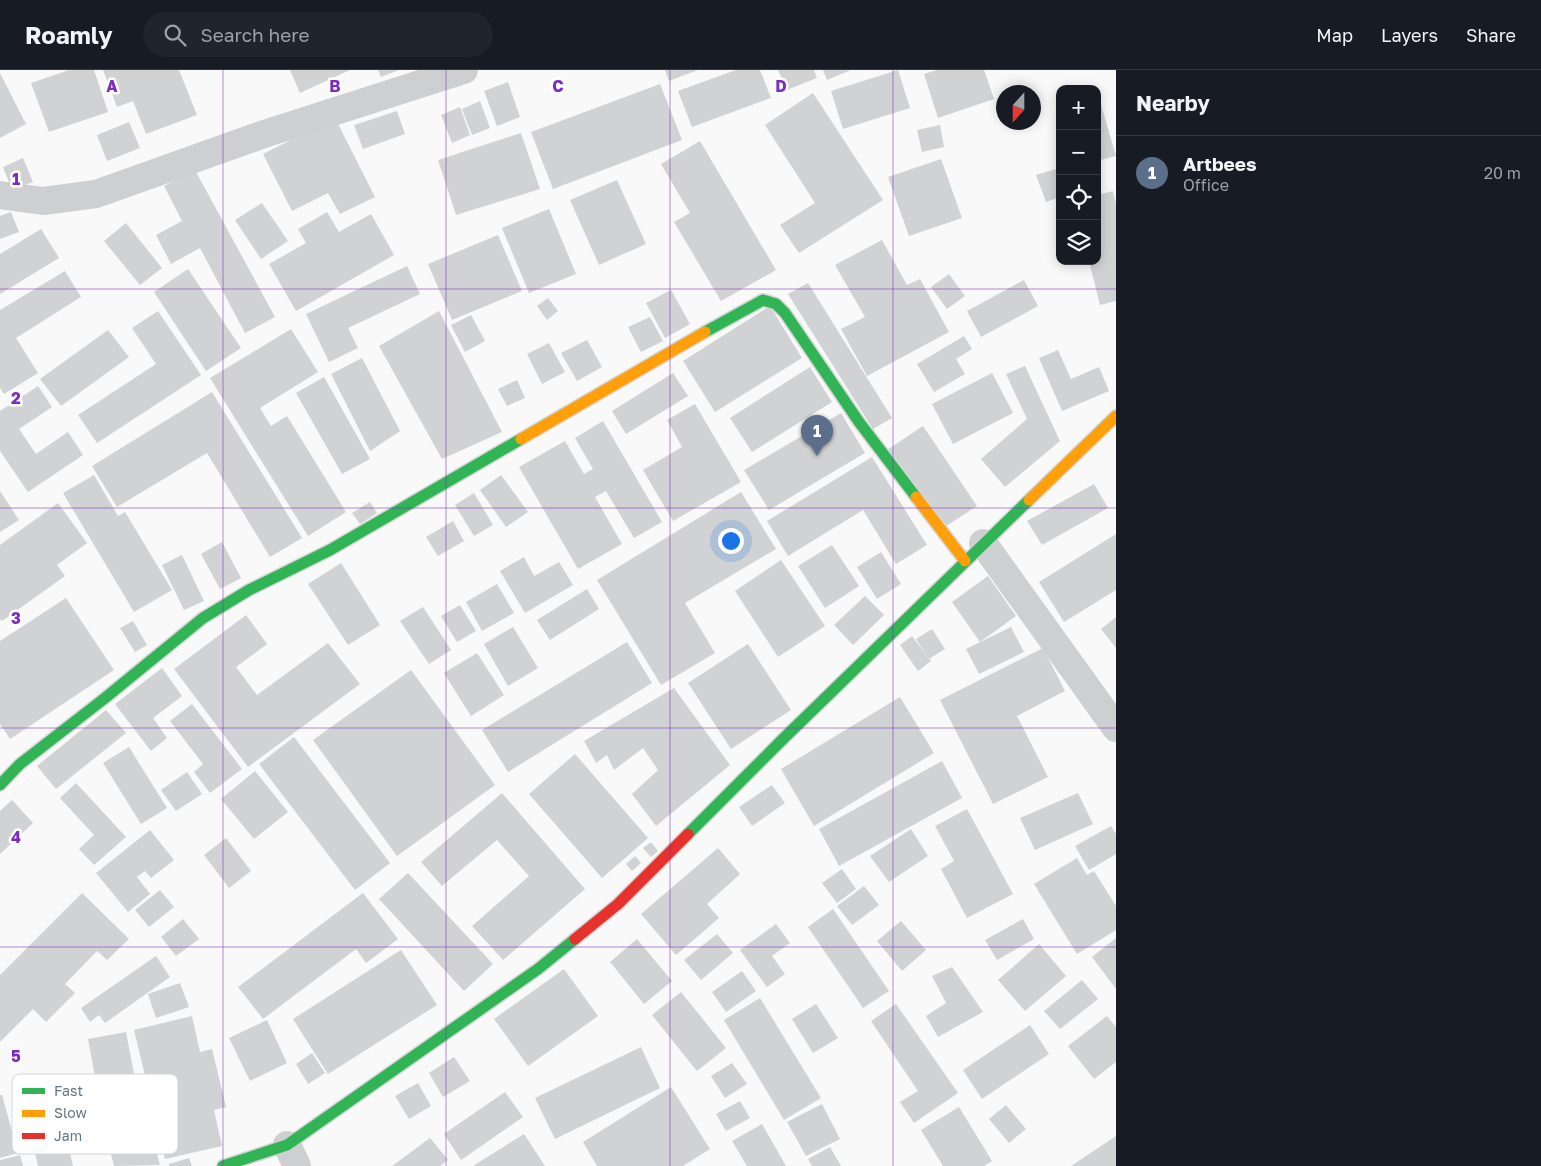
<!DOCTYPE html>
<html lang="en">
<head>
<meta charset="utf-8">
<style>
	body { margin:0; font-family:"Golos Text",sans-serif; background:#20242c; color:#f1f3f6 }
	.controls { position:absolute; right:15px; top:15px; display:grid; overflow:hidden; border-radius:10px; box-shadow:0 2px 12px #0003 }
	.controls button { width:45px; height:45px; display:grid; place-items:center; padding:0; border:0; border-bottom:1px solid #363941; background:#171b24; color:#f1f3f6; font:25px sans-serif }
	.compass { position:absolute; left:996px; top:15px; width:45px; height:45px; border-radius:50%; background:#171b24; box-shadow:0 2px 12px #0003; rotate:201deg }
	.you { position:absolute; left:730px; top:470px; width:18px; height:18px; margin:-12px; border:4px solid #fff; border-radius:50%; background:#1a73e8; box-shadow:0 0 0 8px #1a73e833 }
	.badge { display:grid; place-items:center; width:32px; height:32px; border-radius:50%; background:#ea580c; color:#fff; font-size:16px; font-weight:700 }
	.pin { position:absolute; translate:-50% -41px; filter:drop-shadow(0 1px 2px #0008) }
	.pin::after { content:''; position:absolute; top:26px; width:18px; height:15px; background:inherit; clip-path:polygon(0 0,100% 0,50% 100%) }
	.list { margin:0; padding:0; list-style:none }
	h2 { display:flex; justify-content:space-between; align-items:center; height:65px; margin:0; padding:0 20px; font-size:21px }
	h2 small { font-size:16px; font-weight:400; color:#9ea1a6 }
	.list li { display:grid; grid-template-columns:32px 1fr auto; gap:15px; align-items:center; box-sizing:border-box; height:75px; padding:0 20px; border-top:1px solid #363941 }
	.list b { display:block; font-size:19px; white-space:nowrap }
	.list p { margin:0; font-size:16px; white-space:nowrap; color:#9ea1a6 }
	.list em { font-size:16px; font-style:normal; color:#9ea1a6 }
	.icon { flex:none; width:28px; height:28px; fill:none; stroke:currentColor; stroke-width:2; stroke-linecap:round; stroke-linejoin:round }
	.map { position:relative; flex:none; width:1116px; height:1096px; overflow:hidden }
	header { display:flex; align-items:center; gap:30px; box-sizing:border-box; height:70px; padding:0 25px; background:#171b24; border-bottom:1px solid #363941 }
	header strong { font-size:24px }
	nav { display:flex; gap:28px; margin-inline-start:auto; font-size:18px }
	.search { width:350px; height:45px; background:#20242c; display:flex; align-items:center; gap:12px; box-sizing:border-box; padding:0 18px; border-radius:28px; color:#9ea1a6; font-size:19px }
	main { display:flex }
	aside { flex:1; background:#171b24 }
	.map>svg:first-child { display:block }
	.building { fill:#d0d2d3 }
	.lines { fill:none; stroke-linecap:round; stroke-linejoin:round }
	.fast-casing { stroke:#d5d6d7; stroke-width:14 }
	.slow-casing { stroke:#d5d6d7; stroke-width:14 }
	.jam-casing { stroke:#d5d6d7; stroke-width:14 }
	.street { stroke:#cecfd0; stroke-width:28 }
	.fast { stroke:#30b455; stroke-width:11 }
	.slow { stroke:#ff9f0a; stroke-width:11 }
	.jam { stroke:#e5322d; stroke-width:11 }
	.grid { fill:none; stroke:#7b2cbf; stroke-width:1; stroke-opacity:0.55 }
	.key { fill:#fff; stroke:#d1d6da; stroke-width:1 }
	.key-label { font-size:14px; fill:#657683 }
	.grid-label { font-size:16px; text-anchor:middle; font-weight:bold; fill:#7b2cbf; stroke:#fff; stroke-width:5; stroke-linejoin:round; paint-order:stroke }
</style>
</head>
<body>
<header>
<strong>Roamly</strong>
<div class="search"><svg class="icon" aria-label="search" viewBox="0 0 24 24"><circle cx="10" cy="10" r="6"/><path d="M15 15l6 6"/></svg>Search here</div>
<nav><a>Map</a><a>Layers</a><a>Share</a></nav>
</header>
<main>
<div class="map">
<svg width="1116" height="1096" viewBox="0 0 1116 1096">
	<rect width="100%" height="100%" fill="#f9f9f9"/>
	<!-- building -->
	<g class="building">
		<polygon points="69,0 94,0 108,42 49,62 31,13"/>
		<polygon points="103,0 179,0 197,45 146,64 133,31 117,37"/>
		<polygon points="290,0 350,0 300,23"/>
		<polygon points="378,0 399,0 381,7"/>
		<polygon points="665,0 698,0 669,11"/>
		<polygon points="736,0 760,0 771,28 692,57 678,21"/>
		<polygon points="778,0 814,0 817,8 787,20"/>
		<polygon points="823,0 851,0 827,10"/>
		<polygon points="898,0 910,38 843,59 831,21"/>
		<polygon points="937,0 984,0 994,29 938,48 924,4"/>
		<polygon points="0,3 26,54 0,68"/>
		<polygon points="508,12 520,47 497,56 484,21"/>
		<polygon points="660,14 682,70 553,119 531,62"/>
		<polygon points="1097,21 1116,86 1097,91"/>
		<polygon points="813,23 883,130 799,183 780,155 815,133 765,55"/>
		<polygon points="480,31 490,58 472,65 462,39"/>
		<polygon points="460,37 470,65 452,73 441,45"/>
		<polygon points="397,41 405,64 363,79 354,55"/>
		<polygon points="335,48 375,127 340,144 328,123 292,141 263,84"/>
		<polygon points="129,52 140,78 107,91 97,65"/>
		<polygon points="940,55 944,77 922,82 917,60"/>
		<polygon points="521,63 540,119 456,145 438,90"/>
		<polygon points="700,71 776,200 721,231 674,152 690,143 661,94"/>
		<polygon points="23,88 33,112 12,120 3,97"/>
		<polygon points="941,89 962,148 909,166 888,107"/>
		<polygon points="1056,99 1060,109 1060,127 1046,132 1036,105"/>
		<polygon points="195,100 275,247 245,263 200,178 171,194 156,165 182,151 164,116"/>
		<polygon points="617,110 646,174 599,195 570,130"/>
		<polygon points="1113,121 1116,134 1116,231 1100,235 1089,191 1097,191 1097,125"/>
		<polygon points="262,133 288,171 261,189 235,150"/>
		<polygon points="549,139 576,204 529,223 502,158"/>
		<polygon points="11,142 19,162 0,169 0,146"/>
		<polygon points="327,142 339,162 371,144 394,185 296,241 269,194 306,173 298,159"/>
		<polygon points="126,153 162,198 140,215 104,171"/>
		<polygon points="41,159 59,188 0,224 0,184"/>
		<polygon points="498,165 522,221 452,250 428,194"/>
		<polygon points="882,170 907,215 920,209 949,262 867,306 841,259 865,247 835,195"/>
		<polygon points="407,196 420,224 348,258 358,278 329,292 306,244"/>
		<polygon points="188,199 241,278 206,301 154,222"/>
		<polygon points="65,201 81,227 16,268 38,303 4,324 0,318 0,240"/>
		<polygon points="949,204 965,226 947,239 931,217"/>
		<polygon points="1024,210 1038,236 981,267 967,241"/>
		<polygon points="808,213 892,348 873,359 788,224"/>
		<polygon points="671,220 690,254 665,268 646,233"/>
		<polygon points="548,228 558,241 547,250 537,236"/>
		<polygon points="770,236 802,288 715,342 683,291"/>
		<polygon points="158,241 201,305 97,373 78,345 156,294 132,258"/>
		<polygon points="439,241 502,362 442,389 379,276"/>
		<polygon points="471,245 485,271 465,282 451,255"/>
		<polygon points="650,247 663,271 641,282 628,257"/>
		<polygon points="291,259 318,302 260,338 271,356 287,346 346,442 308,466 210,308"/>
		<polygon points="108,260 129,287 61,336 40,309"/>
		<polygon points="964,266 972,279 956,289 965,304 934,322 917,294"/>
		<polygon points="587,270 602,297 577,311 561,283"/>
		<polygon points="549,273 565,302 542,314 527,284"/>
		<polygon points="1058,280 1071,309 1099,297 1109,321 1062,341 1039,288"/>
		<polygon points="362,288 400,361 370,381 331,304"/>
		<polygon points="1025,296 1060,371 1005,417 981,389 1027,349 1006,304"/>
		<polygon points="810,297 832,332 752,382 730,348"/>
		<polygon points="673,303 688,326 626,364 612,341"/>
		<polygon points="992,303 1013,343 953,374 932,334"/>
		<polygon points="324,307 370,389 342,404 296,323"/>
		<polygon points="517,310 525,328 507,336 498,319"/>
		<polygon points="38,316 52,337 19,359 36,384 68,362 83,385 28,422 0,381 0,341"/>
		<polygon points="212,322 302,468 270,487 207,383 117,437 92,396"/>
		<polygon points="695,334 741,412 673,451 643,400 682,377 667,350"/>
		<polygon points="841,343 865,383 769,440 744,400"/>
		<polygon points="603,351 662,452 634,468 606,421 595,427 622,474 578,499 519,397 565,371 584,404 593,399 575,368"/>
		<polygon points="923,356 977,436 940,460 887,380"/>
		<polygon points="872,387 927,475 896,494 863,440 788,486 767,451"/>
		<polygon points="94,405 118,446 125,442 172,520 134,542 63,423"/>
		<polygon points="501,405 528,442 506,457 480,420"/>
		<polygon points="1094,414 1108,438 1042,475 1027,451"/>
		<polygon points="0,421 19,450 0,462"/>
		<polygon points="741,422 776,479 685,533 715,583 661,615 597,510"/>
		<polygon points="474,423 493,455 474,466 455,435"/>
		<polygon points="370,432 377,443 360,454 352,443"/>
		<polygon points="58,433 87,473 57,495 65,506 2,551 0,549 0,475"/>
		<polygon points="453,451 464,471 438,486 426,467"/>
		<polygon points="1116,464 1116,520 1064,552 1039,512"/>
		<polygon points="222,472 241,508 220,519 201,484"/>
		<polygon points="832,475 859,516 825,538 798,496"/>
		<polygon points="881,482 901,514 877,529 857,497"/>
		<polygon points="182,485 204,531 184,540 162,495"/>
		<polygon points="524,487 534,506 559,492 573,515 525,543 500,501"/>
		<polygon points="781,490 825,556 778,587 735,521"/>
		<polygon points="341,493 380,555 348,575 308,514"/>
		<polygon points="988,506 1016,546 980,572 952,532"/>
		<polygon points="497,514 514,543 482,561 466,532"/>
		<polygon points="587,519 599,539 550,570 537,550"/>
		<polygon points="865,526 884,545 853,575 834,555"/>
		<polygon points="66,528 114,600 10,669 0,654 0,571"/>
		<polygon points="460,535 476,561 457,572 441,546"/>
		<polygon points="423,537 451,580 429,594 400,551"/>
		<polygon points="246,545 267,574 236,597 257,625 328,573 360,614 248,697 174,599"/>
		<polygon points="1116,547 1116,578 1101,559"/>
		<polygon points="133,551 147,575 135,582 120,558"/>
		<polygon points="513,557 538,598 508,616 484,574"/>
		<polygon points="1011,557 1024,582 979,604 966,579"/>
		<polygon points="932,559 945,579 929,589 916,569"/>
		<polygon points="912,566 931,591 918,601 900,575"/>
		<polygon points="627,572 652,613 508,702 482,660"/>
		<polygon points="748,574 791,640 731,679 688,613"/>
		<polygon points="1043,578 1065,621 1017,646 1048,707 993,734 940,630"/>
		<polygon points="477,583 504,625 471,646 444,603"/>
		<polygon points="162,598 182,626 153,648 167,668 151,681 115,634"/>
		<polygon points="411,600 495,715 397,786 313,670"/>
		<polygon points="674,618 730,695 656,756 632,724 658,700 643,678 614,700 607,685 596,693 584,671"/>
		<polygon points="900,627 934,683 814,756 781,699"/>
		<polygon points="192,634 242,699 210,723 194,702 203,694 170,651"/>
		<polygon points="106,640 126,663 56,719 37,696"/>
		<polygon points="294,667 390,793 355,820 259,694"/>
		<polygon points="129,677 167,738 141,754 103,693"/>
		<polygon points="575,684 648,768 602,808 529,724"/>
		<polygon points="942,691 962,728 839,796 819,759"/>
		<polygon points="255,701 288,742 254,769 221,729"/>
		<polygon points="187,702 202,724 176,741 161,720"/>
		<polygon points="76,713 126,767 94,795 79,779 94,765 60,728"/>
		<polygon points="772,715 785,733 752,756 739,737"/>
		<polygon points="502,723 585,819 503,890 472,856 529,806 497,770 442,816 421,792"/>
		<polygon points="1078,723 1093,754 1035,780 1020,748"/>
		<polygon points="12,730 33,753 0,784 0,741"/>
		<polygon points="967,739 1013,824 967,848 941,799 954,791 935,756"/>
		<polygon points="1111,756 1116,764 1116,784 1089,800 1075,776"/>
		<polygon points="911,759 928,786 889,812 870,786"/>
		<polygon points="150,760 174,790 151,808 145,801 137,807 150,824 128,842 96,803"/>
		<polygon points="226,768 251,801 229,818 204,785"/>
		<polygon points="651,772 658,781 651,787 643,778"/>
		<polygon points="718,778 740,804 707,834 719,848 676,885 641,844"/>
		<polygon points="635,786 641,793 632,801 626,794"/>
		<polygon points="1077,788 1087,805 1094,801 1116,836 1116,860 1077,884 1034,814"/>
		<polygon points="842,799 856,819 837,833 822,813"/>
		<polygon points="408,803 493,894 464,921 379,829"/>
		<polygon points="864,816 879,835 852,855 837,836"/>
		<polygon points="160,820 174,837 149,857 135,840"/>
		<polygon points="82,823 129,869 107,890 97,881 65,914 75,923 46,952 33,939 0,972 0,905"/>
		<polygon points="363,823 398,869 366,893 356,879 263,949 238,917"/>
		<polygon points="833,839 889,921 863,938 808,857"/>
		<polygon points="183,849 199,869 176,886 161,867"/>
		<polygon points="1023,849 1034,869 997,890 985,870"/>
		<polygon points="901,851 926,880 902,901 877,871"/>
		<polygon points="776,854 790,873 772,886 785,904 767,917 740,880"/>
		<polygon points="717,864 733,883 701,910 684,890"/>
		<polygon points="1116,868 1116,919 1092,887"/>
		<polygon points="637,869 672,911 644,934 610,892"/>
		<polygon points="1039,874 1066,906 1025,941 998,910"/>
		<polygon points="401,880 437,935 328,1004 293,949"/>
		<polygon points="156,886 170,907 105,953 99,945 90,952 81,938"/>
		<polygon points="952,897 983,942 938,967 926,946 946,933 932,906"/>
		<polygon points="564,899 598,946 528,996 494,949"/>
		<polygon points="742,901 756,921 726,942 712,922"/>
		<polygon points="1082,910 1098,929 1060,959 1044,941"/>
		<polygon points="180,913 189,937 156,948 148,924"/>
		<polygon points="681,922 726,978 697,1001 652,945"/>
		<polygon points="760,928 821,1028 784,1050 724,950"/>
		<polygon points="816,934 838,968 813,983 792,949"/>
		<polygon points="896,934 958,1023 914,1053 900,1032 918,1021 871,951"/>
		<polygon points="192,946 200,982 212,979 226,1037 214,1040 222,1076 165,1089 134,960"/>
		<polygon points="1107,946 1116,957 1116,992 1094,1009 1068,976"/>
		<polygon points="267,950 287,993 250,1011 229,968"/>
		<polygon points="1030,955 1049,984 982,1029 963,1000"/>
		<polygon points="126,962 145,1061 105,1068 99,1036 73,1040 68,1017 96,1012 88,969"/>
		<polygon points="641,977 660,1018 555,1069 535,1028"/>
		<polygon points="312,983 325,1003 308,1014 296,994"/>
		<polygon points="454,987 470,1011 443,1027 429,1003"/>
		<polygon points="732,993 747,1014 725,1028 711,1006"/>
		<polygon points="418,1013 431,1036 409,1049 395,1026"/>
		<polygon points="671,1017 710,1079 683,1096 597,1096 583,1072"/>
		<polygon points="55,1018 73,1096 38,1096 22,1025"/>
		<polygon points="505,1022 523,1047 461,1090 444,1064"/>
		<polygon points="0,1025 2,1025 18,1083 0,1088"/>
		<polygon points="740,1031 750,1048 726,1061 716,1044"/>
		<polygon points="822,1034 840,1069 806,1086 787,1052"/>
		<polygon points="1006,1035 1026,1059 1009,1073 989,1049"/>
		<polygon points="959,1037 992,1091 984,1096 943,1096 921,1060"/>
		<polygon points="762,1054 786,1096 747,1096 732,1071"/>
		<polygon points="151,1064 160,1095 114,1096 109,1076"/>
		<polygon points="524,1064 545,1096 473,1096"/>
		<polygon points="1116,1066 1116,1096 1071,1096"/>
		<polygon points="430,1068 448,1090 440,1096 392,1096"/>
		<polygon points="830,1077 841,1096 812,1096 808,1089"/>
		<polygon points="20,1085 23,1096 0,1096 0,1090"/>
		<polygon points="189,1088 192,1096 169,1096 169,1094"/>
	</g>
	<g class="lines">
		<defs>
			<g id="fast">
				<polyline points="705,262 763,230 776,234 785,243 859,352 916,427"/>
				<polyline points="0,715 20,694 105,628 203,548 249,520 330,480 521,369"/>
				<polyline points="688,764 783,669 1029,430"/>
				<polyline points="223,1096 287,1075 538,899 575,869"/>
			</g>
			<g id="slow">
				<polyline points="521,369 705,262"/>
				<polyline points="916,427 965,491"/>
				<polyline points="1029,430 1116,346"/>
			</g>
			<polyline id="jam" points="575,869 618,834 688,764"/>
		</defs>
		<!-- fast casing -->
		<use href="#fast" class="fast-casing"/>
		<!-- slow casing -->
		<use href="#slow" class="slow-casing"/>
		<!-- jam casing -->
		<use href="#jam" class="jam-casing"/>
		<!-- street -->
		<g class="street">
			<polyline points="0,125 43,131 96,124 264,64 464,0"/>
			<polyline points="983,473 1116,658"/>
			<polyline points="287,1075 297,1096"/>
		</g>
		<!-- fast -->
		<use href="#fast" class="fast"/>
		<!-- slow -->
		<use href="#slow" class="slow"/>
		<!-- jam -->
		<use href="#jam" class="jam"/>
	</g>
	<!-- grid -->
	<path class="grid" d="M223 0V1096M446 0V1096M670 0V1096M893 0V1096M0 219H1116M0 438H1116M0 658H1116M0 877H1116"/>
	<!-- legend -->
	<rect x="12" y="1004" width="166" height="80" rx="8" class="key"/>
	<rect x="22" y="1018" width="23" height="6" fill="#30b455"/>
	<rect x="22" y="1040" width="23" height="7" fill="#ff9f0a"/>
	<rect x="22" y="1063" width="23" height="6" fill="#e5322d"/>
	<g class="key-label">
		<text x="54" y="1026">Fast</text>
		<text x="54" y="1048">Slow</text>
		<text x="54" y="1071">Jam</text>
	</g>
	<g class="grid-label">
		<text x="112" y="22">A</text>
		<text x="335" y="22">B</text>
		<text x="558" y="22">C</text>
		<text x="781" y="22">D</text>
		<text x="16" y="115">1</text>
		<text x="16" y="334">2</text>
		<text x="16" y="554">3</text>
		<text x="16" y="773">4</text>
		<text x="16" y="992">5</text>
	</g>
</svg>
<div class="controls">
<button>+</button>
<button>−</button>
<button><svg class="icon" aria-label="locate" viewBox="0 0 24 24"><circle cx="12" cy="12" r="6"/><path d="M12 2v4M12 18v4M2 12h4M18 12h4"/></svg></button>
<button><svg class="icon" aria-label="layers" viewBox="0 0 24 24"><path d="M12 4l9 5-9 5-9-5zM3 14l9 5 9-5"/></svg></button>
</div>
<svg class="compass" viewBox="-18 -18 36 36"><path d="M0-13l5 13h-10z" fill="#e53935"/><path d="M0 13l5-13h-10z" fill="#9ea1a6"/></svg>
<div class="you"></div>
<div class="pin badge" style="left:817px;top:386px;background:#5c6f8a">1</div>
</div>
<aside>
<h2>Nearby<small></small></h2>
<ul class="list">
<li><span class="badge" style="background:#5c6f8a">1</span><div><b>Artbees</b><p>Office</p></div><em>20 m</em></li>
</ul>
</aside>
</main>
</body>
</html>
